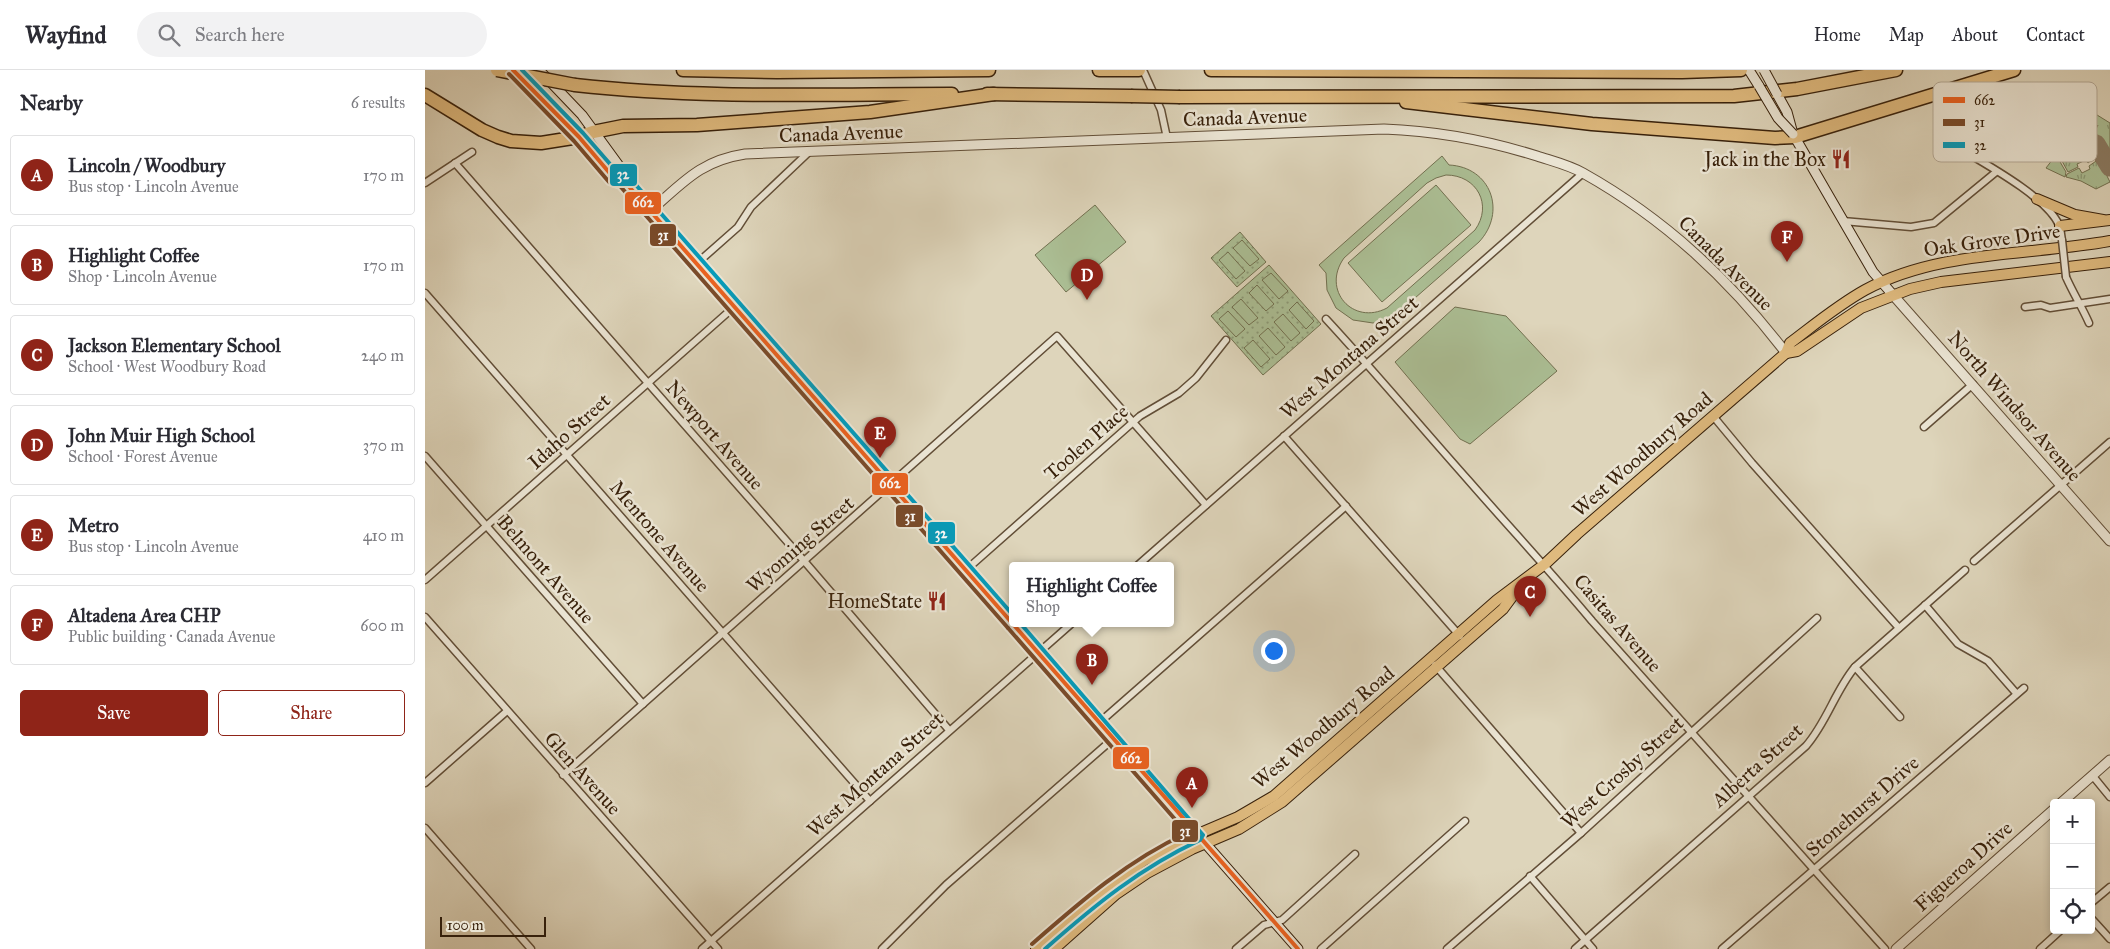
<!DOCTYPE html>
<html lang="en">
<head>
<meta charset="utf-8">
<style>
	body { margin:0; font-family:"IM FELL Great Primer",serif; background:#f2f2f3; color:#2b2b33 }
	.controls { position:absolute; right:15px; bottom:15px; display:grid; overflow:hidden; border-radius:5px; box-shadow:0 2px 8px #0003 }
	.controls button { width:45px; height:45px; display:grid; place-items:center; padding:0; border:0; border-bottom:1px solid #e1e1e2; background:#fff; color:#2b2b33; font:25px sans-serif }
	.scale { position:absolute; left:15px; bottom:12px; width:106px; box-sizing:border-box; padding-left:5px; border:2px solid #38210b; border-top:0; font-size:14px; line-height:18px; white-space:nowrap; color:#38210b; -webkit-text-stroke:4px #eae4d3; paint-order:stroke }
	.you { position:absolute; left:848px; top:580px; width:18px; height:18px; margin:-12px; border:4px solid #fff; border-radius:50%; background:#1a73e8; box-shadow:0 0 0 8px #1a73e833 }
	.badge { display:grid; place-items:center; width:32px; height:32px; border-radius:50%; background:#8f2418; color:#fff; font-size:16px; font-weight:700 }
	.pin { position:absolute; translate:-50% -41px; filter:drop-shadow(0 1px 2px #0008) }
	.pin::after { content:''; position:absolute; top:26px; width:18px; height:15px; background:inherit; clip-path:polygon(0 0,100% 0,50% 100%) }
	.popup { position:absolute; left:584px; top:492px; width:165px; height:65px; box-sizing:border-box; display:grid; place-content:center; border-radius:5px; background:#fff; filter:drop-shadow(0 1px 4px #0005); font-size:16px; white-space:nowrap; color:#7c7c81 }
	.popup b { font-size:19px; color:#2b2b33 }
	.popup::after { content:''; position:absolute; left:50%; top:100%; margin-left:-10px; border:10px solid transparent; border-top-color:#fff }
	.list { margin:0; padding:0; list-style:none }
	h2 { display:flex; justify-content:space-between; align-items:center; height:65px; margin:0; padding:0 20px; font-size:21px }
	h2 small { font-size:16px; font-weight:400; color:#7c7c81 }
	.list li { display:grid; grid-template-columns:32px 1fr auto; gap:15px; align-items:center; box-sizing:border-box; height:80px; margin:0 10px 10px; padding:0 10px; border:1px solid #e1e1e2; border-radius:5px }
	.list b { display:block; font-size:19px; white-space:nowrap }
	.list p { margin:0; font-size:16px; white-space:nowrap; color:#7c7c81 }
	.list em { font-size:16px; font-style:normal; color:#7c7c81 }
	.actions { display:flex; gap:10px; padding:15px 20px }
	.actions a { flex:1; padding:11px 0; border:1px solid #8f2418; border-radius:5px; text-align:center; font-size:18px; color:#8f2418 }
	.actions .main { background:#8f2418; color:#fff }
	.icon { flex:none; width:28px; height:28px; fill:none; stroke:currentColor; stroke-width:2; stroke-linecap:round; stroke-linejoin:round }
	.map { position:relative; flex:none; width:1685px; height:879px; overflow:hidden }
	header { display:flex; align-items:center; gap:30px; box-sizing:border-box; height:70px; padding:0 25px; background:#fff; border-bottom:1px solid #e1e1e2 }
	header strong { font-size:24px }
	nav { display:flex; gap:28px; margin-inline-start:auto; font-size:18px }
	.search { width:350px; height:45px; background:#f2f2f3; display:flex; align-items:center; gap:12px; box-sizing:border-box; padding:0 18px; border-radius:28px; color:#7c7c81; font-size:19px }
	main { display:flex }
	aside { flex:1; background:#fff }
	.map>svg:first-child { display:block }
	.grass { fill:url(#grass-tufts); stroke:#727050 }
	.park { fill:url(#park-dots); stroke:#727050 }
	.pitch { fill:#abbe94; stroke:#727050; fill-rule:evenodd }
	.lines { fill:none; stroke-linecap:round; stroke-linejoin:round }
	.taxiway { stroke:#8b7b63; stroke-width:19 }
	.minor-casing { stroke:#624e37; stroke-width:9 }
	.tertiary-casing { stroke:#624e37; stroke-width:11 }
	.secondary-casing { stroke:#38210b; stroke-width:11 }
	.primary-casing { stroke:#38210b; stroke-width:12 }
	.motorway-casing { stroke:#38210b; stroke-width:15 }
	.minor { stroke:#eae4d3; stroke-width:6 }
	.tertiary { stroke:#eae4d3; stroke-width:9 }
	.secondary { stroke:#eae4d3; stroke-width:9 }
	.primary { stroke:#dfba7e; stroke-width:10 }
	.motorway { stroke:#dfba7e; stroke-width:12 }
	.minor-bridge-casing { stroke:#624e37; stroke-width:9; stroke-linecap:butt }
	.secondary-bridge-casing { stroke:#38210b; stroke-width:11; stroke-linecap:butt }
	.motorway-bridge-casing { stroke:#38210b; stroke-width:15; stroke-linecap:butt }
	.minor-bridge { stroke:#eae4d3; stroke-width:6 }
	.secondary-bridge { stroke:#eae4d3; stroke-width:9 }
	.motorway-bridge { stroke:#dfba7e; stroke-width:12 }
	.bus-1-casing { stroke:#eae4d3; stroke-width:8 }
	.bus-2-casing { stroke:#eae4d3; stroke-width:8 }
	.bus-3-casing { stroke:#eae4d3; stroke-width:8 }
	.bus-1 { stroke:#e96221; stroke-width:4 }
	.bus-2 { stroke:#7a4b2a; stroke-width:4 }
	.bus-3 { stroke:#069bba; stroke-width:4 }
	.labels { text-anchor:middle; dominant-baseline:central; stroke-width:5; stroke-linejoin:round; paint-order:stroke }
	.street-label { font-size:20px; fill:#38210b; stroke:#eae4d3 }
	.poi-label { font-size:20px; fill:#38210b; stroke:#eae4d3; text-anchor:end }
	.key { fill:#eae4d3; stroke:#b5aa97; stroke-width:1 }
	.key-label { font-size:14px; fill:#38210b }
	.line-badge { stroke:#eae4d3; stroke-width:2 }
	.badge-label { font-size:14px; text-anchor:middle; font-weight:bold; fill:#fff }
</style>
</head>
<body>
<header>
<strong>Wayfind</strong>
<div class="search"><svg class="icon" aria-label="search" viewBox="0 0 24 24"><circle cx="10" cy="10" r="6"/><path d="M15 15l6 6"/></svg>Search here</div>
<nav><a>Home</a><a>Map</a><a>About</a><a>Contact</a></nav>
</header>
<main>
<aside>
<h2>Nearby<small>6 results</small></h2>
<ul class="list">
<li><span class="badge">A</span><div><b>Lincoln / Woodbury</b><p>Bus stop · Lincoln Avenue</p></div><em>170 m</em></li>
<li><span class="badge">B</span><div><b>Highlight Coffee</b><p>Shop · Lincoln Avenue</p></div><em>170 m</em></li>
<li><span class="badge">C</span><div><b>Jackson Elementary School</b><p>School · West Woodbury Road</p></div><em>240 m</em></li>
<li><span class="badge">D</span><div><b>John Muir High School</b><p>School · Forest Avenue</p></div><em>370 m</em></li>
<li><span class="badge">E</span><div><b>Metro</b><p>Bus stop · Lincoln Avenue</p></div><em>410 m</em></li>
<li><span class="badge">F</span><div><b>Altadena Area CHP</b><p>Public building · Canada Avenue</p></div><em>600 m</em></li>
</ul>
<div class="actions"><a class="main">Save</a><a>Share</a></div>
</aside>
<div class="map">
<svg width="1685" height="879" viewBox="0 0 1685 879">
	<defs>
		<pattern id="grass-tufts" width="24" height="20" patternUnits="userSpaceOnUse" patternTransform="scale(1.25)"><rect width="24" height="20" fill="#abbe94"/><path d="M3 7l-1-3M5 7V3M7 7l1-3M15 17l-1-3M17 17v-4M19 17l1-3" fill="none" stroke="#8c9a77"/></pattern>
		<pattern id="park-dots" width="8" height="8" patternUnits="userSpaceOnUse" patternTransform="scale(1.25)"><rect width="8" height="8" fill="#abbe94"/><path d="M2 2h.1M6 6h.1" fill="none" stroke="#8c9a77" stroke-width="1.8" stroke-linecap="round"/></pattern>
	</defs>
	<rect width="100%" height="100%" fill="#ded5bb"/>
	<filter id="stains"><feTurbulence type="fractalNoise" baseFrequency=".004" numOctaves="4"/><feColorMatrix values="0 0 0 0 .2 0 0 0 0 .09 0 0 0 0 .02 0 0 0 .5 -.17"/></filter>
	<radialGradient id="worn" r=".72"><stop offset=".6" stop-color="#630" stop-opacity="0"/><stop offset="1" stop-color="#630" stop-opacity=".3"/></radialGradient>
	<!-- grass -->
	<g class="grass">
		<polygon points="1643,27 1685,53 1685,87 1682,87 1673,73 1675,71 1670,61 1673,55 1669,59 1660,41 1643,31"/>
		<polygon points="1658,74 1661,79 1668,75 1674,84 1663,93 1661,90 1652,94 1653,97 1643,102 1637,91 1649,85 1647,80"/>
		<polygon points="1631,85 1641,102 1640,107 1621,98"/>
		<polygon points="1674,89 1677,89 1685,101 1681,104 1685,112 1671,119 1656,111 1641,107 1642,104 1654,98 1657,103 1665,99 1664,96"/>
	</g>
	<!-- park -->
	<g class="park">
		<polygon points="815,162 841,192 812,217 786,188"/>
		<polygon points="844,195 896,254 838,305 786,246"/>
	</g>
	<!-- pitch -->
	<g class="pitch">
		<path d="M1017 86 1024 95C1066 97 1082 142 1054 172L974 242 962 250 948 253 928 250 911 238 902 220 901 203 894 195ZM1021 105C1052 105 1068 135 1050 160L962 238C928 256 896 220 919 188L1002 113 1011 108Z"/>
		<polygon points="1011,115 1046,155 957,232 923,193"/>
		<polygon points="670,135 701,172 641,222 610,185"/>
		<polygon points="817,170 834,189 825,196 808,178"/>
		<polygon points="803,182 820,201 811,209 794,190"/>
		<polygon points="846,203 863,221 854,229 837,210"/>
		<polygon points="832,215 849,234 841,241 824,223"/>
		<polygon points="816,229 833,248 824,255 807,237"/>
		<polygon points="872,232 889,251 881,259 864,240"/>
		<polygon points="1030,237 1081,246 1132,301 1045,374 1035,369 970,292"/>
		<polygon points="803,241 820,259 811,267 794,249"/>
		<polygon points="858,244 875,263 866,271 849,252"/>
		<polygon points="843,258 860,277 851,285 834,266"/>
		<polygon points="828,270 845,289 836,297 819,278"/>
	</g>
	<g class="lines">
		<!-- taxiway -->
		<polyline class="taxiway" points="1671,74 1685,97"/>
		<defs>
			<g id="minor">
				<polyline points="718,0 736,40 742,68"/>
				<path d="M1522 71C1551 89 1621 125 1634 155 1636 160 1636 166 1637 170"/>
				<polyline points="30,93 380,492 524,660"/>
				<polyline points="0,113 47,82"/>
				<polyline points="1418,151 1486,157 1509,153 1571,102"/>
				<polyline points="270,195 313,157 326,137 385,81"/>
				<path d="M1641 207C1648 223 1657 237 1664 253"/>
				<polyline points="0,223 445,731"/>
				<polyline points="1600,237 1616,235 1625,238 1685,229"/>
				<path d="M901 249C950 302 996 357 1044 411 1085 458 1127 503 1167 551L1460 879"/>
				<polyline points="1288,346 1327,393 1474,558"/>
				<polyline points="1499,357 1548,314"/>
				<polyline points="859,366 1035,566"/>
				<polyline points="0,386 218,634"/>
				<polyline points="1549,491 1685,372"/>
				<polyline points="712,496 1158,103"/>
				<polyline points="541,500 715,346 754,323 771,308 801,270"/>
				<polyline points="0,510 309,237"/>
				<polyline points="1500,535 1533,574 1563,591 1591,623"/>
				<polyline points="0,547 293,879"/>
				<polyline points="1010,595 1156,763"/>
				<polyline points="1430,597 1475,647"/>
				<polyline points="675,652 921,436"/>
				<polyline points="138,705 632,266 781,435"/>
				<polyline points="1667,705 1685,727"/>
				<polyline points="0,713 82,641"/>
				<polyline points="0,758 106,879"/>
				<polyline points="1105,806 1168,879"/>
				<polyline points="1666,833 1685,817"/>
				<polyline points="1666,848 1685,869"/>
				<polyline points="277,879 646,554"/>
				<polyline points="457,879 521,815 689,668"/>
				<polyline points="811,879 839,855 857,850 930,784"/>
				<polyline points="896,879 1040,751"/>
				<polyline points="1022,879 1156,763 1392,548"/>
				<path d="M1150 879 1381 676C1402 652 1410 621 1430 597L1540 500"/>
				<polyline points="1297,879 1599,618"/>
				<polyline points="1615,879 1636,860"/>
			</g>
			<g id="tertiary">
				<path d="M224 142C257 114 274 91 320 84L959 59C1012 61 1061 70 1112 86 1127 91 1144 95 1158 103 1240 149 1304 209 1361 283"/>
				<polyline points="1468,225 1685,471"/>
				<polyline points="1636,733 1685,690"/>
				<polyline points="1471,879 1629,739"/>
			</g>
			<g id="secondary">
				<polyline points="114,0 157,45 197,100 199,111 224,142 588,554"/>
				<polyline points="1324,0 1334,16"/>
				<polyline points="91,3 154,67 188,107 199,111"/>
				<polyline points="1352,24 1362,42 1368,64 1405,128 1448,202 1468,225"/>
				<polyline points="588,554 873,879"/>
			</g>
			<g id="primary">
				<polyline points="1612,129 1650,145 1678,150"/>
				<polyline points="1635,156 1685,150"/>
				<polyline points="1361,283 1372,281 1436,238 1485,219 1516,212 1685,192"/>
				<path d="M611 879 683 816 720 790 759 770 813 747 849 726 1072 530 1120 494 1152 464 1361 283 1365 273C1389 255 1413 235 1440 220 1514 180 1604 186 1685 171"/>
				<polyline points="629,879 691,824 722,803 767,779 814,759 857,732 1078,539 1092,520"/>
			</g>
			<g id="motorway">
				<polyline points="258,0 352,2 564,0"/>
				<polyline points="674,0 714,0"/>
				<polyline points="786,0 1257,2 1316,0"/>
				<path d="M150 15C274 29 401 24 527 24"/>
				<polyline points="562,24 706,26"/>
				<polyline points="0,25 57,60 73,67 86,71 116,73 154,67 168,62 198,56 272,55 445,42 569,24"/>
				<polyline points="755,27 1309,26 1372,19 1471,0"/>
				<polyline points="981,32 1167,54 1350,68 1370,67 1589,0"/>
			</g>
		</defs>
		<!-- minor casing -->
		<use href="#minor" class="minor-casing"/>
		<!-- tertiary casing -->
		<use href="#tertiary" class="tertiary-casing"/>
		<!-- secondary casing -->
		<use href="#secondary" class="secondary-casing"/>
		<!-- primary casing -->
		<use href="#primary" class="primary-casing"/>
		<!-- motorway casing -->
		<use href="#motorway" class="motorway-casing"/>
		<!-- minor -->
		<use href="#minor" class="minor"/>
		<!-- tertiary -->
		<use href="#tertiary" class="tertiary"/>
		<!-- secondary -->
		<use href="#secondary" class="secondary"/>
		<!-- primary -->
		<use href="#primary" class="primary"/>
		<!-- motorway -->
		<use href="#motorway" class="motorway"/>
		<defs>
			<polyline id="minor-bridge" points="1637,170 1641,207"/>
			<g id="secondary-bridge">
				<polyline points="1339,0 1352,24"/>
				<polyline points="1334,16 1353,48 1368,64"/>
			</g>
			<g id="motorway-bridge">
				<polyline points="72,0 150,15"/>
				<polyline points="706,26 755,27"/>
			</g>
		</defs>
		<!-- minor-bridge casing -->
		<use href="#minor-bridge" class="minor-bridge-casing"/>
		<!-- secondary-bridge casing -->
		<use href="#secondary-bridge" class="secondary-bridge-casing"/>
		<!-- motorway-bridge casing -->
		<use href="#motorway-bridge" class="motorway-bridge-casing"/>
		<!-- minor-bridge -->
		<use href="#minor-bridge" class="minor-bridge"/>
		<!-- secondary-bridge -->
		<use href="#secondary-bridge" class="secondary-bridge"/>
		<!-- motorway-bridge -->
		<use href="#motorway-bridge" class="motorway-bridge"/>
		<defs>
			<g id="bus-1">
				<polyline points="88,0 154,67 188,107 199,111 588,554"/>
				<polyline points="588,554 873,879"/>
			</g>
			<g id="bus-2">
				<polyline points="84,4 149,71 184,112 195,116 583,558"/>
				<path d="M583 558 762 763C703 790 655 832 607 874"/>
			</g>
			<g id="bus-3">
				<polyline points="97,0 158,63 192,102 204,107 588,545"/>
				<path d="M596 554 778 765 775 770C715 798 670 835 620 879"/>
			</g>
		</defs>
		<!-- bus-1 casing -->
		<use href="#bus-1" class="bus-1-casing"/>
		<!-- bus-2 casing -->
		<use href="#bus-2" class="bus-2-casing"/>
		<!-- bus-3 casing -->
		<use href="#bus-3" class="bus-3-casing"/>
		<!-- bus-1 -->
		<use href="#bus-1" class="bus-1"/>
		<!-- bus-2 -->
		<use href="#bus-2" class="bus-2"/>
		<!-- bus-3 -->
		<use href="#bus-3" class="bus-3"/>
	</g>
	<!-- icons -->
	<defs>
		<symbol id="restaurant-bare" viewBox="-9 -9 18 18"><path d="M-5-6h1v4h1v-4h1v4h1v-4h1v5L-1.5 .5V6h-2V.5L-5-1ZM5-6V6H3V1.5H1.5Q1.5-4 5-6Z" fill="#8f2418" stroke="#eae4d3" stroke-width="2.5" paint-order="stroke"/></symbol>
	</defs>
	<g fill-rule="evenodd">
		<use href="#restaurant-bare" x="1402" y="75" width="28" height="28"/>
		<use href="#restaurant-bare" x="498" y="517" width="28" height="28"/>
	</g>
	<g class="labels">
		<!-- street labels -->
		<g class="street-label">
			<text transform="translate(820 47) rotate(-2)">Canada Avenue</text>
			<text transform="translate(416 63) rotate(-2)">Canada Avenue</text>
			<text transform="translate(1567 170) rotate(-8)">Oak Grove Drive</text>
			<text transform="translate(1301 193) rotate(45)">Canada Avenue</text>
			<text transform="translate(924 287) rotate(-41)">West Montana Street</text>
			<text transform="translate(1590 336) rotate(49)">North Windsor Avenue</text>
			<text transform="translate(144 361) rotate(-42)">Idaho Street</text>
			<text transform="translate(290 365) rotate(49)">Newport Avenue</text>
			<text transform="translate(661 372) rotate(-41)">Toolen Place</text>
			<text transform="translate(1217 384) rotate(-41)">West Woodbury Road</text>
			<text transform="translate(235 466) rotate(49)">Mentone Avenue</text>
			<text transform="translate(375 474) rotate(-41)">Wyoming Street</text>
			<text transform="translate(121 499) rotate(49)">Belmont Avenue</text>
			<text transform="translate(1193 553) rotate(49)">Casitas Avenue</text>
			<text transform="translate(898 657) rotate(-40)">West Woodbury Road</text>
			<text transform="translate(1332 695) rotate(-42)">Alberta Street</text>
			<text transform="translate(1197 702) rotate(-42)">West Crosby Street</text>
			<text transform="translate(158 703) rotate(48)">Glen Avenue</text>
			<text transform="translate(450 704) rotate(-42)">West Montana Street</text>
			<text transform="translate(1437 736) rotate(-41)">Stonehurst Drive</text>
			<text transform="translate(1538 796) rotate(-42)">Figueroa Drive</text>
		</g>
		<!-- poi labels -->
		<g class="poi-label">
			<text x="1401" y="89">Jack in the Box</text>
			<text x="497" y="531">HomeState</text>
		</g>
	</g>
	<!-- legend -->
	<rect x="1508" y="12" width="164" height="80" rx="8" class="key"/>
	<rect x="1518" y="27" width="22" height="6" fill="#e96221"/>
	<rect x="1518" y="49" width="22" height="7" fill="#7a4b2a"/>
	<rect x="1518" y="72" width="22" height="6" fill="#069bba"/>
	<g class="key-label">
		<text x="1549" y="35">662</text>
		<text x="1549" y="57">31</text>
		<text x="1549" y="80">32</text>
	</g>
	<g class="line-badge">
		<rect x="184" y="93" width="29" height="24" rx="5" fill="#069bba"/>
		<rect x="199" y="121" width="38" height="24" rx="5" fill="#e96221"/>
		<rect x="224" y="153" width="28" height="24" rx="5" fill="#7a4b2a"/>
		<rect x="446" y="402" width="38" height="24" rx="5" fill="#e96221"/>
		<rect x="470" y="434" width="29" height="24" rx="5" fill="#7a4b2a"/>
		<rect x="502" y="451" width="29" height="24" rx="5" fill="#069bba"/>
		<rect x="687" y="676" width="38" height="24" rx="5" fill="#e96221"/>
		<rect x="746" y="749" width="28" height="24" rx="5" fill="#7a4b2a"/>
	</g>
	<g class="badge-label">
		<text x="198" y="109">32</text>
		<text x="218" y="137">662</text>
		<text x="238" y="170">31</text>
		<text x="465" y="418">662</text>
		<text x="485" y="451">31</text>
		<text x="516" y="468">32</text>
		<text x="706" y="693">662</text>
		<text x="760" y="766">31</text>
	</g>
	<rect width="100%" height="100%" filter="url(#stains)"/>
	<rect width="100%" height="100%" fill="url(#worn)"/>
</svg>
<div class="controls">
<button>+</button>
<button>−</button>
<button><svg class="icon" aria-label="locate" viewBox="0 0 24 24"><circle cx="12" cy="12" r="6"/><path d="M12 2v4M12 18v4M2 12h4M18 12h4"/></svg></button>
</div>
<div class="scale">100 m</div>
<div class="you"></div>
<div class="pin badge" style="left:767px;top:738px">A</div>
<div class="pin badge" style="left:667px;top:615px">B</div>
<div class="popup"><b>Highlight Coffee</b>Shop</div>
<div class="pin badge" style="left:1105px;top:547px">C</div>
<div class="pin badge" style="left:662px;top:230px">D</div>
<div class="pin badge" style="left:455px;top:388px">E</div>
<div class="pin badge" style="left:1362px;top:192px">F</div>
</div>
</main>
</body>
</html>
